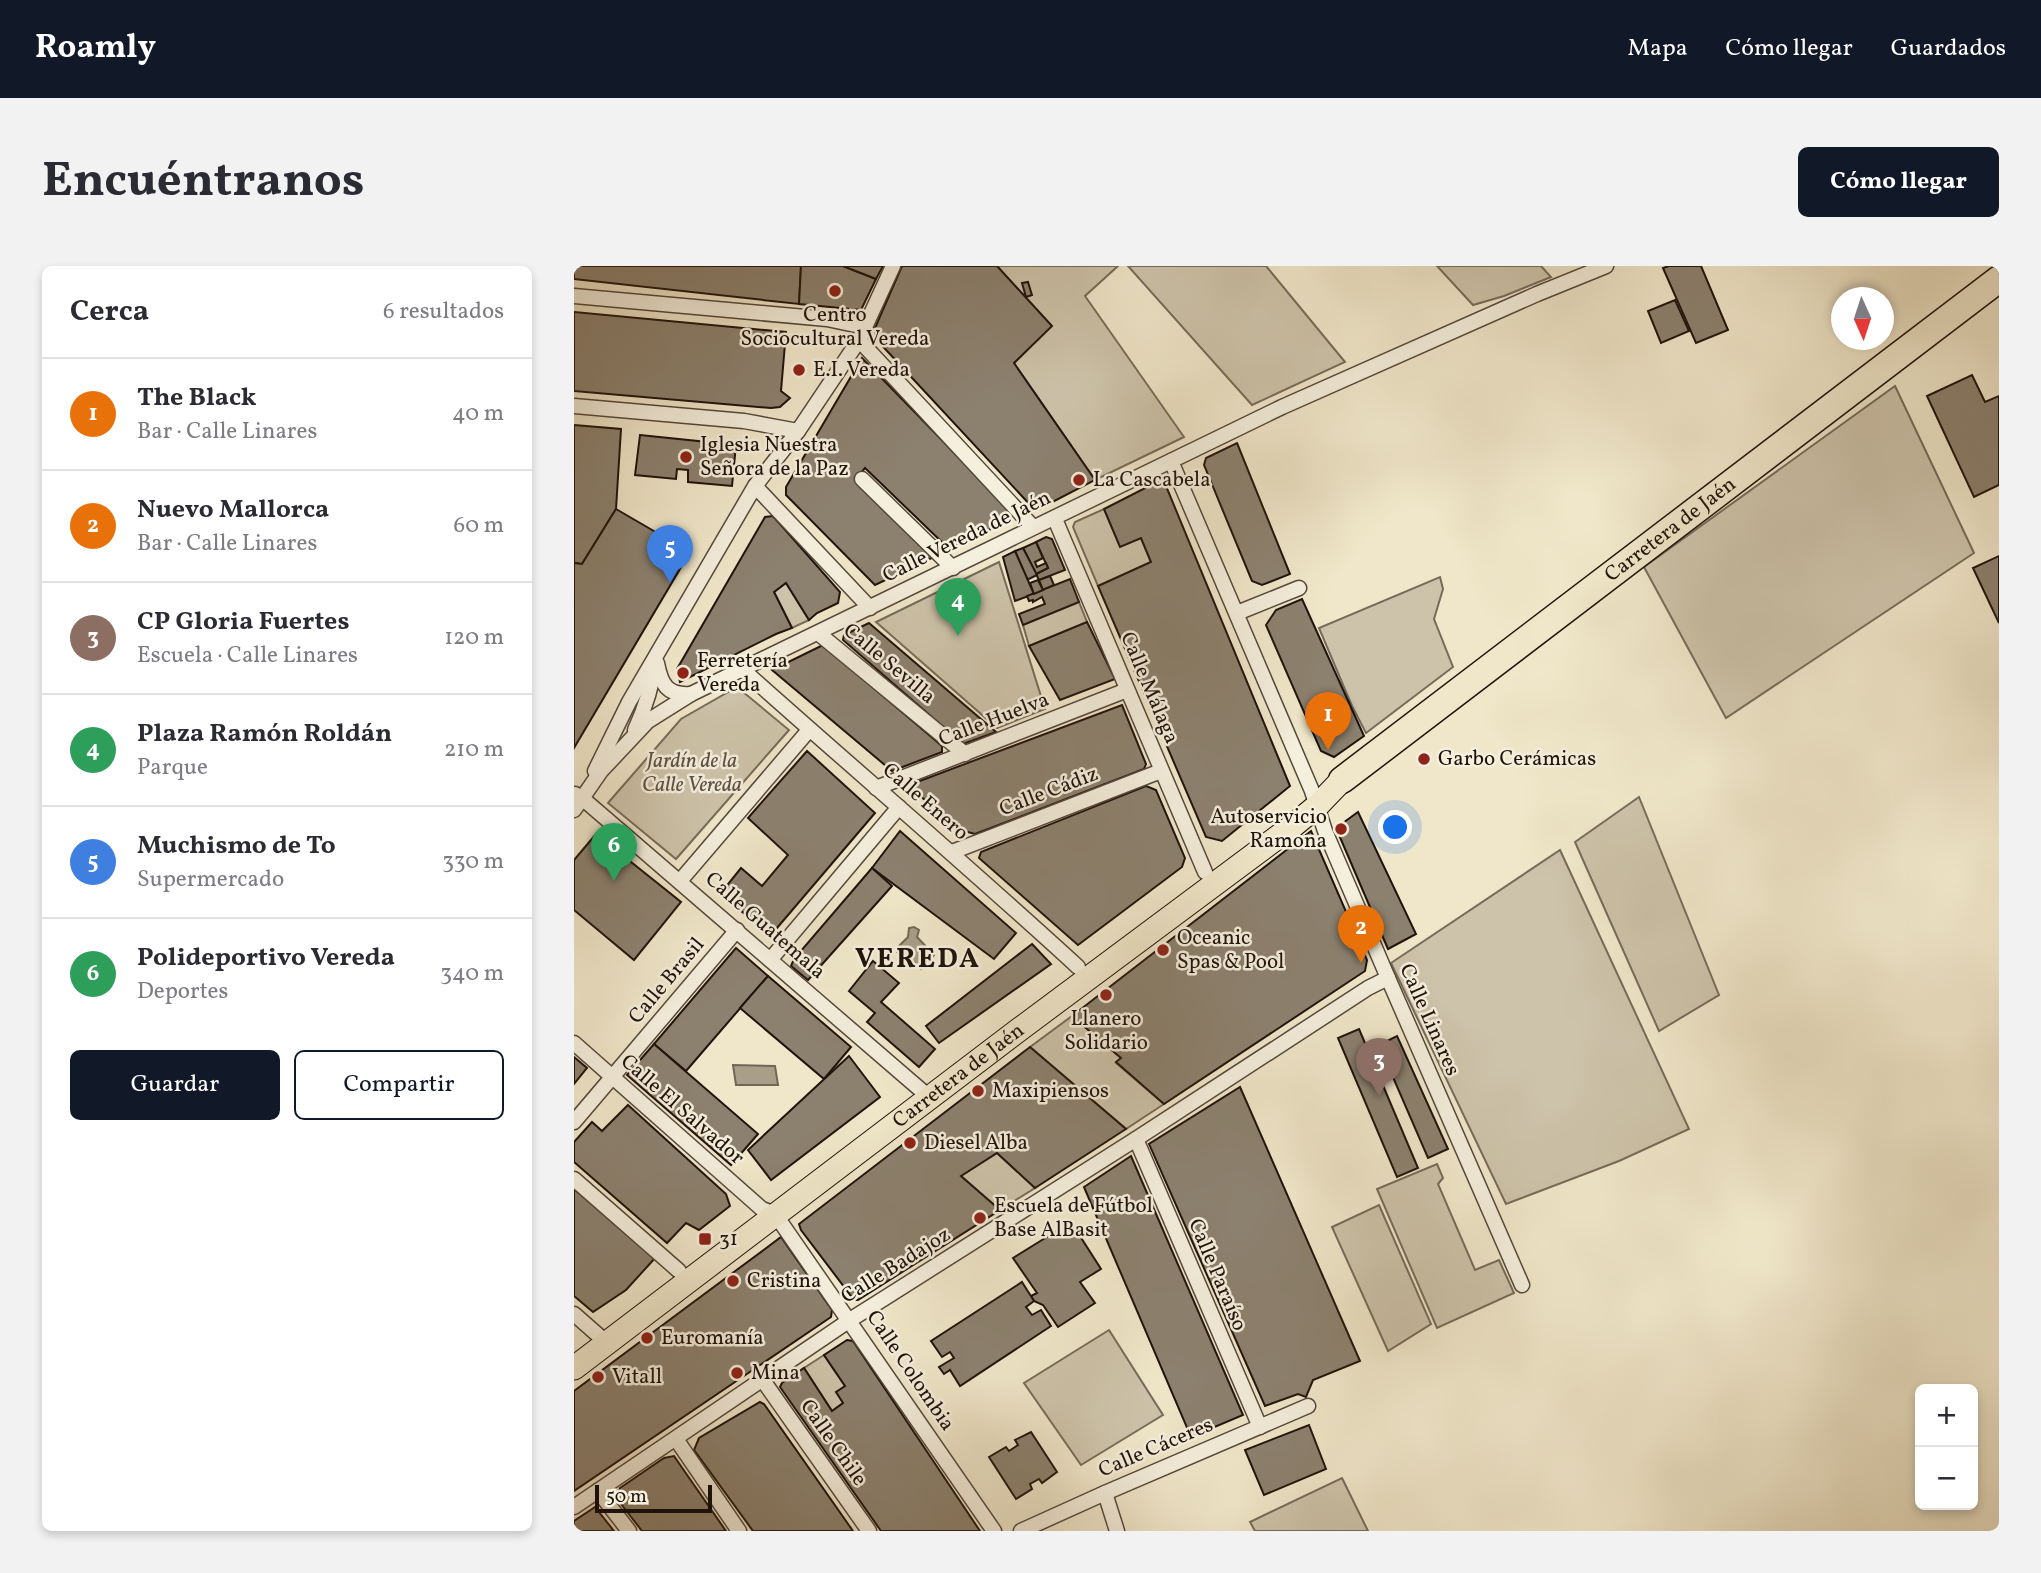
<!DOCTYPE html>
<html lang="es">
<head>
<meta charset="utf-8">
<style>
	body { margin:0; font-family:Vollkorn,serif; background:#f2f2f3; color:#2b2b33 }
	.controls { position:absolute; right:21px; bottom:21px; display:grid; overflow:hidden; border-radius:10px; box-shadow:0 4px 10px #0003 }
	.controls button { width:63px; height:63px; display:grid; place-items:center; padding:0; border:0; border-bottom:2px solid #e1e1e2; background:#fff; color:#2b2b33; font:35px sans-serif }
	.compass { position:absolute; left:1257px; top:21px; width:63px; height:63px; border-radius:50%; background:#fff; box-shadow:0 4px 10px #0003; rotate:177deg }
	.scale { position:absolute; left:21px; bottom:18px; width:117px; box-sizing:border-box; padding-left:7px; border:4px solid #20130c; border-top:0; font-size:19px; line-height:24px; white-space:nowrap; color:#20130c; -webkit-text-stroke:5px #f5efdd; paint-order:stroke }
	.you { position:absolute; left:822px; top:562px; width:24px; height:24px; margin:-18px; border:5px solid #fff; border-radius:50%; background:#1a73e8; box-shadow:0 0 0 10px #1a73e833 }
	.badge { display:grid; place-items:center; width:46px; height:46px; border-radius:50%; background:#111827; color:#fff; font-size:23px; font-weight:700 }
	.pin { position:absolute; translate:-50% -58px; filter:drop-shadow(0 2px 4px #0008) }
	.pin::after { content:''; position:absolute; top:37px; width:24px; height:21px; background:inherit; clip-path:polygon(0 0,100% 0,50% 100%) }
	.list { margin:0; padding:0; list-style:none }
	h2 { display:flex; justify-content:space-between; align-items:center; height:91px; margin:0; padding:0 28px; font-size:30px }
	h2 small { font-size:23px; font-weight:400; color:#7c7c81 }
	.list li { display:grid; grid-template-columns:46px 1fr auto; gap:21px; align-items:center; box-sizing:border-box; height:112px; padding:0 28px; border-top:2px solid #e1e1e2 }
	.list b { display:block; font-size:26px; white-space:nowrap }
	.list p { margin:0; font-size:23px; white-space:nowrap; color:#7c7c81 }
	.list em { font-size:23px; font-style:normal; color:#7c7c81 }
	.actions { display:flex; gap:14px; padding:21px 28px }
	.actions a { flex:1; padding:16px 0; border:2px solid #111827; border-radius:10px; text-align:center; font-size:24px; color:#111827 }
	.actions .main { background:#111827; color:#fff }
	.map { position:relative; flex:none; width:1425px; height:1265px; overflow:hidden; border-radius:10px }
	header { display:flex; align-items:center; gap:42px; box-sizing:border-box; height:98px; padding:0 35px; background:#111827; color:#fff }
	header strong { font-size:33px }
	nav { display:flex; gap:38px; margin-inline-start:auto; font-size:24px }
	.intro { display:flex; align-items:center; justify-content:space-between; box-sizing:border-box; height:168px; padding:0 42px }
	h1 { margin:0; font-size:49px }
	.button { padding:18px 32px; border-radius:10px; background:#111827; color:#fff; font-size:24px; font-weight:700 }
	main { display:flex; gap:42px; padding:0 42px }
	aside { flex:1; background:#fff; border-radius:10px; box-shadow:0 4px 10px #0003 }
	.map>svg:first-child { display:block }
	.green { fill:#cdc3aa; stroke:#766b5b; stroke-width:2 }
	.water { fill:#a99f89; stroke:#726757; stroke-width:2 }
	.building { fill:#8c816f; stroke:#20130c; stroke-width:2 }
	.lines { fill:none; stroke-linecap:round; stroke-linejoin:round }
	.street-casing { stroke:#54483c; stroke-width:17 }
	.primary-casing { stroke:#20130c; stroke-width:25 }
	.highway-casing { stroke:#20130c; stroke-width:29 }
	.street { stroke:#f5efdd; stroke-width:14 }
	.primary { stroke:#f0e7ca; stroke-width:23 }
	.highway { stroke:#f0e7ca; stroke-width:26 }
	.poi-dot { fill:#8f2418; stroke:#f5efdd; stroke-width:2.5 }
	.labels { text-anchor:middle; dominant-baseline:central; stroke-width:5; stroke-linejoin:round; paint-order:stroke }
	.poi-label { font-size:21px; fill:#20130c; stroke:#f5efdd; text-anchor:start }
	.street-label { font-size:21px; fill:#20130c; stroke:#f5efdd }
	.park-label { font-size:21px; font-style:italic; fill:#5d5143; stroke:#f5efdd }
	.district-label { font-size:28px; font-weight:bold; letter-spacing:2px; fill:#20130c; stroke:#f5efdd }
</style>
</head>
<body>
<header>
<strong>Roamly</strong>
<nav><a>Mapa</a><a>Cómo llegar</a><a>Guardados</a></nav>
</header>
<div class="intro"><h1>Encuéntranos</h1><a class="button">Cómo llegar</a></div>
<main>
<aside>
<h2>Cerca<small>6 resultados</small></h2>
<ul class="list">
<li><span class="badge" style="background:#e8710a">1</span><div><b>The Black</b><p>Bar · Calle Linares</p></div><em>40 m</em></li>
<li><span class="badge" style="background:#e8710a">2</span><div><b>Nuevo Mallorca</b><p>Bar · Calle Linares</p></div><em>60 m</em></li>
<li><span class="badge" style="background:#8d6e63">3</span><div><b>CP Gloria Fuertes</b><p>Escuela · Calle Linares</p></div><em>120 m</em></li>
<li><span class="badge" style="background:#2e9e5b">4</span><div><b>Plaza Ramón Roldán</b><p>Parque</p></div><em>210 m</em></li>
<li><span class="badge" style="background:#3f7fe0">5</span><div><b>Muchismo de To</b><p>Supermercado</p></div><em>330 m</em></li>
<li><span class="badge" style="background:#2e9e5b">6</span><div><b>Polideportivo Vereda</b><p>Deportes</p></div><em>340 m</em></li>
</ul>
<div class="actions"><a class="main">Guardar</a><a>Compartir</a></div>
</aside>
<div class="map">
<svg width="1425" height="1265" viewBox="0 0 1425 1265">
	<rect width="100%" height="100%" fill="#f0e7ca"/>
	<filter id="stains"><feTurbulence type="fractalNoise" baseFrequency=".00286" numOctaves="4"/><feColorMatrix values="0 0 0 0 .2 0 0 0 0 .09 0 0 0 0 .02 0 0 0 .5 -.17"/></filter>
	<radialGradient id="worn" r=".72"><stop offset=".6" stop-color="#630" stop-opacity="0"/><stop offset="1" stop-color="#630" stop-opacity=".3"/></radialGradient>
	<!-- green -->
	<g class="green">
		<polygon points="423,0 544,0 511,30 610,171 521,214 440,97 477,60"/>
		<polygon points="554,0 692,0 771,96 678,139"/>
		<polygon points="863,0 967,0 977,11 930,30 899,39"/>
		<polygon points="1321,120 1400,287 1152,452 1070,301"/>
		<polygon points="530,243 546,280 567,272 577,296 524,320 499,261 501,256"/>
		<polygon points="425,296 471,443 423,462 302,356"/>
		<polygon points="866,311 869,323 860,353 879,401 792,467 778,440 745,362"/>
		<polygon points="212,317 235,354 218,362 200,326"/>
		<polygon points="505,336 513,356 455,380 449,359"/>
		<polygon points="163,421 215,464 102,593 34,537 107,453"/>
		<polygon points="1065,531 1145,729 1085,765 1001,576"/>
		<polygon points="986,584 1115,863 1045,895 932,938 817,697"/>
		<polygon points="498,750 547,792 542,797 590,838 552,863 456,781"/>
		<polygon points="423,887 461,922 426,944 387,910"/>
		<polygon points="863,898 869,912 864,918 901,1004 925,994 940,1027 863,1062 803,923"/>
		<polygon points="805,939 857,1058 814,1085 758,961"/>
		<polygon points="535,1064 589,1149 507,1199 450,1117"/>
		<polygon points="250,1089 271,1120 269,1137 258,1145 230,1102"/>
		<polygon points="768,1212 794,1265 681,1265 676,1256"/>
	</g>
	<!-- water -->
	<g class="water">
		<polygon points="340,661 345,664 343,671 360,689 347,703 335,691 327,690 323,686 324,681 334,671 335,662"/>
		<polygon points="159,799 201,800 204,819 162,819"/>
	</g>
	<!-- building -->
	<g class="building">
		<polygon points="0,0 227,0 225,38 0,13"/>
		<polygon points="227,0 269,0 302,13 287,44 225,38"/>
		<polygon points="269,0 309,0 302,13"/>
		<polygon points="328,0 423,0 478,60 440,97 521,214 465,243 459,242 301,72 301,62"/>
		<polygon points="1095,0 1127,0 1154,64 1122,77 1089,2"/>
		<polygon points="454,16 458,29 452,31 448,17"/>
		<polygon points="1101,34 1115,65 1087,77 1074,45"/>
		<polygon points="0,46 212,66 207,125 216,132 206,141 197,142 0,125"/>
		<polygon points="288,92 437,245 435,255 374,282 291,202 281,214 360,291 301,319 212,229 212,221"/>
		<polygon points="1398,109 1411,136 1425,130 1425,219 1400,231 1353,130"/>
		<polygon points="0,159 47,163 42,243 8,298 0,297"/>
		<polygon points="66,169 162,179 158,220 114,216 114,204 103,203 102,213 61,209"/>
		<polygon points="663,177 716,308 688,319 678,315 630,199 632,192"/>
		<polygon points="585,215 592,220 716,520 648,575 632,571 524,320 577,296 567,272 546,281 530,243"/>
		<polygon points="42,243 116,286 0,482 0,297 8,298"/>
		<polygon points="199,250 266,326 264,337 243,347 235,354 212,317 200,326 218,362 202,368 106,416 103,403 191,251"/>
		<polygon points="472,271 478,273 491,304 465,314 462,308 474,302 462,276"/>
		<polygon points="462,276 469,292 461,296 463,301 472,297 474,302 462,308 449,282"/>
		<polygon points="449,282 463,309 453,314 441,285"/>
		<polygon points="441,285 460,328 441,335 429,291"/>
		<polygon points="1425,290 1425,357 1399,302"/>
		<polygon points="476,310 480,319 469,324 465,314"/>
		<polygon points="496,313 505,336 449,359 445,348 471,338 468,331 459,336 459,334 455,335 453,330"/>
		<polygon points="464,314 469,324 460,328 456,317"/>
		<polygon points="728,333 790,470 760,491 747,485 692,359 702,344"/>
		<polygon points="513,356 541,413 486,434 455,380"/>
		<polygon points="295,357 422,466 389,478 269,374 270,369"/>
		<polygon points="249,379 368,480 368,486 318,505 198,404"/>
		<polygon points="548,439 572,498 570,503 401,568 390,565 341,526 343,516"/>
		<polygon points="233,485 301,547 197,669 146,628 167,602 188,620 214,589 174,552"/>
		<polygon points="572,520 582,524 611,592 608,601 504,679 405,592 407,586"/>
		<polygon points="784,546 842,668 814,683 762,562"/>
		<polygon points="326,565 442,667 420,693 298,602"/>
		<polygon points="737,565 793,694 791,705 590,838 542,796 547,792 498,750"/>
		<polygon points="22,568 107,636 60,694 0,644 0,594"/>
		<polygon points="298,602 318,620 234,714 217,700 220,693"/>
		<polygon points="458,678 477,698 365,777 352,760"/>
		<polygon points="162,682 194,710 112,805 80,778"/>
		<polygon points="299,695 325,717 307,736 361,783 345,801 293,756 301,747 275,725"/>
		<polygon points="194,710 277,781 250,813 166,742"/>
		<polygon points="785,763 844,902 823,911 764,772"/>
		<polygon points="823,770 874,883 854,892 805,779"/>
		<polygon points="80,778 184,868 157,899 53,809"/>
		<polygon points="456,781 552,863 461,922 423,887 387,910 426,944 284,1034 280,1034 227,964 225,958"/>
		<polygon points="275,790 306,831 197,914 174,884"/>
		<polygon points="0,791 13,802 0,818"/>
		<polygon points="666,821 786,1095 739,1114 732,1131 724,1128 691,1140 575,878"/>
		<polygon points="54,839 152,928 156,940 125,964 112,957 93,977 0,896 0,876 18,856 28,865"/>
		<polygon points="557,890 669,1149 617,1171 510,921"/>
		<polygon points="0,923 82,991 52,1024 19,1046 0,1030"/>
		<polygon points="497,956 527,1003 506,1016 521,1037 484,1061 469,1039 460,1035 457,1030 463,1027 439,992"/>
		<polygon points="207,971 258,1044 257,1051 0,1225 0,1125"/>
		<polygon points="448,1016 460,1035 452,1041 458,1049 467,1044 477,1060 386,1120 376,1104 370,1108 365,1101 380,1092 376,1086 368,1091 357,1075"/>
		<polygon points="273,1074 279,1075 406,1265 307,1265 206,1121 208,1117 230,1102 258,1145 269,1137 262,1126 271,1120 250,1089"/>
		<polygon points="186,1136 190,1138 279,1265 179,1265 123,1188 120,1184 125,1172"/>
		<polygon points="735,1159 752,1203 690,1229 671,1184"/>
		<polygon points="457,1166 483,1206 468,1217 465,1213 456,1218 458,1223 442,1233 415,1191 432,1181 435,1185 444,1179 441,1174"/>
		<polygon points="100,1190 111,1206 152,1265 68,1265 44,1234 46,1222 90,1192"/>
		<polygon points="21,1241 40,1265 0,1265 0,1255"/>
	</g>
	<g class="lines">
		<defs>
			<g id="street">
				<polyline points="0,30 253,53 291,61"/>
				<polyline points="285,74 459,261"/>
				<polyline points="0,140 170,155 224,165"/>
				<polyline points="597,195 738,525 751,565 814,712 948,1019"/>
				<polyline points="288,213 379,302"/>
				<polyline points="181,220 296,342"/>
				<polyline points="481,253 631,606"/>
				<polyline points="663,347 725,322"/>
				<polyline points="244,367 391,488"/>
				<path d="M83 397C87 418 93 430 117 428"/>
				<path d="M168 403C280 503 394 600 504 701"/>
				<path d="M61 464C71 442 78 422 81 397"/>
				<polyline points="21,505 55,436 181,220 224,165 285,74 319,0"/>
				<polyline points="302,522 553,424"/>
				<polyline points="1,528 8,532 355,831"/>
				<polyline points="0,544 27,505 74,455 117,428 708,141 963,28 1032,0"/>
				<polyline points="378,586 587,505"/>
				<polyline points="106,615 235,464"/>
				<polyline points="196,694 325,541"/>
				<polyline points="0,777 188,943 201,948 420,1265"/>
				<polyline points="0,856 163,664"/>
				<polyline points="562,873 686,1161"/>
				<polyline points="0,913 105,1005"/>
				<polyline points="0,1048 33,1077"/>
				<polyline points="188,1113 295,1265"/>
				<polyline points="102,1173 165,1265"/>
				<polyline points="24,1225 55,1265"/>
				<polyline points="531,1227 543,1265"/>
				<polyline points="0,1241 276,1054 562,873 794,722 814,712"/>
				<polyline points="447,1265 531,1227 734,1140"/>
			</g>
			<g id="primary">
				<path id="s1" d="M0 1102 446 763 720 559 743 540 768 514"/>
			</g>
			<g id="highway">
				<path id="s2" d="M768 514 1425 13"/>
			</g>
		</defs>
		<!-- street casing -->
		<use href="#street" class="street-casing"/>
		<!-- primary casing -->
		<use href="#primary" class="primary-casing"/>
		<!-- highway casing -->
		<use href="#highway" class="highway-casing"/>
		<!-- street -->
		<use href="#street" class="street"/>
		<!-- primary -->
		<use href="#primary" class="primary"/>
		<!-- highway -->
		<use href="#highway" class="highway"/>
	</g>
	<!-- markers -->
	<g class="poi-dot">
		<circle cx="261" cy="25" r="7"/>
		<circle cx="225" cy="104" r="7"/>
		<circle cx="112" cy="191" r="7"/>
		<circle cx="505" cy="214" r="7"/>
		<circle cx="109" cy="407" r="7"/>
		<circle cx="850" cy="493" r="7"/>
		<circle cx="767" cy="563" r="7"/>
		<circle cx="589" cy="684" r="7"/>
		<circle cx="532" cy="729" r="7"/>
		<circle cx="404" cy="825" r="7"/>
		<circle cx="336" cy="877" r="7"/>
		<circle cx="406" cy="952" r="7"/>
		<rect x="124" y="966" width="14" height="14" rx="3.5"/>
		<circle cx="159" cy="1015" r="7"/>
		<circle cx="73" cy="1072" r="7"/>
		<circle cx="163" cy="1107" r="7"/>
		<circle cx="24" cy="1111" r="7"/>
	</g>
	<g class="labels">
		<!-- poi labels -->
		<g class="poi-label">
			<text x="261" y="49" text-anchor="middle">Centro<tspan x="261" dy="24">Sociocultural Vereda</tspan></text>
			<text x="239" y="104">E.I. Vereda</text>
			<text x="126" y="179">Iglesia Nuestra<tspan x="126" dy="24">Señora de la Paz</tspan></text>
			<text x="519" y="214">La Cascabela</text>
			<text x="123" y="395">Ferretería<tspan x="123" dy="24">Vereda</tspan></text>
			<text x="864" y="493">Garbo Cerámicas</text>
			<text x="753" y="551" text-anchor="end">Autoservicio<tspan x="753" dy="24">Ramona</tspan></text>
			<text x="603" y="672">Oceanic<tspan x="603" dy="24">Spas &amp; Pool</tspan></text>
			<text x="532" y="753" text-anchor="middle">Llanero<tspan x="532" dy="24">Solidario</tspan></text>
			<text x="418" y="825">Maxipiensos</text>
			<text x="350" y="877">Diesel Alba</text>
			<text x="420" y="940">Escuela de Fútbol<tspan x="420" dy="24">Base AlBasit</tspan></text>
			<text x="145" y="973">31</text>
			<text x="173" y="1015">Cristina</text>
			<text x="87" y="1072">Euromanía</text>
			<text x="177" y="1107">Mina</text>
			<text x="38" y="1111">Vitall</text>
		</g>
		<!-- street labels -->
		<g class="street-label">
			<text stroke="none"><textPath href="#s2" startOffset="413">Carretera de Jaén</textPath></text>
			<text transform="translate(393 271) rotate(-26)">Calle Vereda de Jaén</text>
			<text transform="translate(315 398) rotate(40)">Calle Sevilla</text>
			<text transform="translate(575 422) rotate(67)">Calle Málaga</text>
			<text transform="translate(420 454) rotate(-21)">Calle Huelva</text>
			<text transform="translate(475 526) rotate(-21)">Calle Cádiz</text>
			<text transform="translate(351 536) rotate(41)">Calle Enero</text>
			<text transform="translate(191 660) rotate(41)">Calle Guatemala</text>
			<text transform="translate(93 715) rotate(-50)">Calle Brasil</text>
			<text transform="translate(855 754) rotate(66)">Calle Linares</text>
			<text stroke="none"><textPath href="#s1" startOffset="483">Carretera de Jaén</textPath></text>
			<text transform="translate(108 844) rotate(41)">Calle El Salvador</text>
			<text transform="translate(322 1000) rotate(-32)">Calle Badajoz</text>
			<text transform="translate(643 1009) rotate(67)">Calle Paraíso</text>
			<text transform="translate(336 1105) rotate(56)">Calle Colombia</text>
			<text transform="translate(259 1177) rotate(55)">Calle Chile</text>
			<text transform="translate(582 1182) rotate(-23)">Calle Cáceres</text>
		</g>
		<!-- park labels -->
		<g class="park-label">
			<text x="118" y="495">Jardín de la<tspan x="118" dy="24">Calle Vereda</tspan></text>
		</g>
		<!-- district labels -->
		<g class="district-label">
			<text x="344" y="693">VEREDA</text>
		</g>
	</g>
	<rect width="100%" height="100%" filter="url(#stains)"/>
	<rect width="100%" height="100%" fill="url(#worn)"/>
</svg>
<div class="controls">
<button>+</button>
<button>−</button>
</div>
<svg class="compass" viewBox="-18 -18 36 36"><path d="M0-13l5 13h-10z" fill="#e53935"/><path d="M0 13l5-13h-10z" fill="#7c7c81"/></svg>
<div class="scale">50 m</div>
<div class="you"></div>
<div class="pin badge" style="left:754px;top:484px;background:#e8710a">1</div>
<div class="pin badge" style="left:787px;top:697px;background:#e8710a">2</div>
<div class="pin badge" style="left:805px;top:830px;background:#8d6e63">3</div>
<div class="pin badge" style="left:384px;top:370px;background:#2e9e5b">4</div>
<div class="pin badge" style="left:96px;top:317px;background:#3f7fe0">5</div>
<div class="pin badge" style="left:40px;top:615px;background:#2e9e5b">6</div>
</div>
</main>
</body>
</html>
